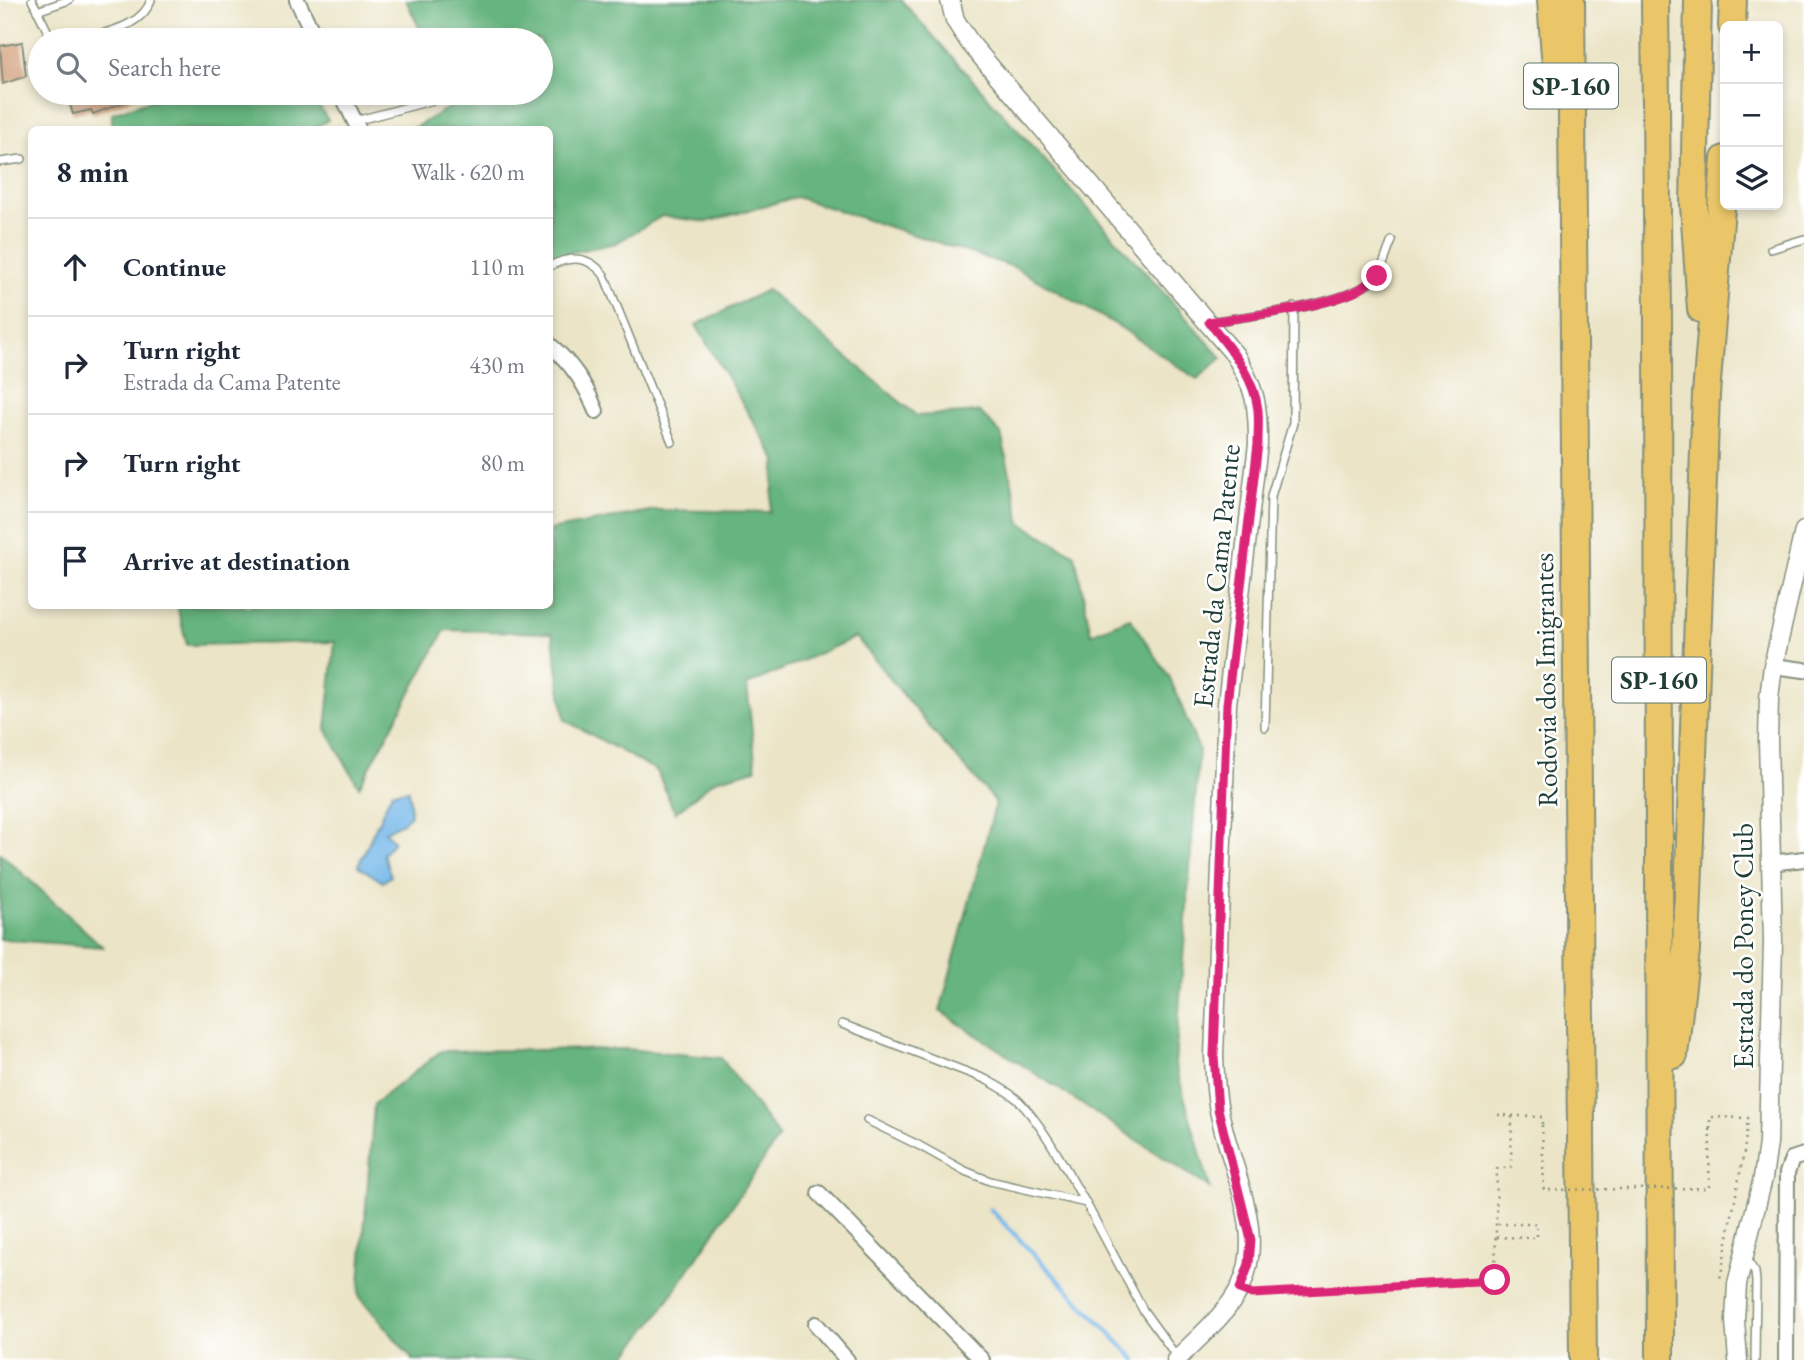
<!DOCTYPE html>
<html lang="en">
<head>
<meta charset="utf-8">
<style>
	body { margin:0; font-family:"EB Garamond",serif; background:#f2f2f3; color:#1f2937 }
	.controls { position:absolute; right:21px; top:21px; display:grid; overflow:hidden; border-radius:10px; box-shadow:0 4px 10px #0003 }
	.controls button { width:63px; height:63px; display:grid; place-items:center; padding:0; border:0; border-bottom:2px solid #e0e1e3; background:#fff; color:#1f2937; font:35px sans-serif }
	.stop { position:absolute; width:21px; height:21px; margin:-16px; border:5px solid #db2777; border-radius:50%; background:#fff }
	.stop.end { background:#db2777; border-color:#fff; box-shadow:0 2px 7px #0008 }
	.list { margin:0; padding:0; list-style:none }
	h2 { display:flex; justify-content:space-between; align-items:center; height:91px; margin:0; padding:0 28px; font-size:30px }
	h2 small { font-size:23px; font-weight:400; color:#747a83 }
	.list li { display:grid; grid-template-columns:46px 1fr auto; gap:21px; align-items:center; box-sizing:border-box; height:98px; padding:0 28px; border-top:2px solid #e0e1e3 }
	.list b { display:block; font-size:26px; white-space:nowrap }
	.list p { margin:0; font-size:23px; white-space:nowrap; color:#747a83 }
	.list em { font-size:23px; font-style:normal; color:#747a83 }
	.icon { flex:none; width:38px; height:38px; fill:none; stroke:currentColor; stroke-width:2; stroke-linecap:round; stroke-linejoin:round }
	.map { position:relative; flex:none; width:1804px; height:1360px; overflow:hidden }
	.search { position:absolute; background:#fff; box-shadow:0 4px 10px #0003; left:28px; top:28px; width:525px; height:77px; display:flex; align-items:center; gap:18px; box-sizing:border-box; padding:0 24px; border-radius:38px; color:#747a83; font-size:26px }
	.panel { position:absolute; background:#fff; box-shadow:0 4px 10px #0003; left:28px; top:126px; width:525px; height:483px; border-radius:10px }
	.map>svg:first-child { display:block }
	.forest { fill:#66b47e; stroke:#427859; stroke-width:2 }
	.water { fill:#71b6e8; stroke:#487a8e; stroke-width:2 }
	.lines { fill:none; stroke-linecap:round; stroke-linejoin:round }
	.stream { stroke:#71b6e8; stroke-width:4.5 }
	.building { fill:#d09b74 }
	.service-casing { stroke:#85907d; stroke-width:10 }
	.minor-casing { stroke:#85907d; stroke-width:18 }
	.tertiary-casing { stroke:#85907d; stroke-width:21 }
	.motorway-casing { stroke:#85907d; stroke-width:30 }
	.path { stroke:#85907d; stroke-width:2.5; stroke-dasharray:2 5; stroke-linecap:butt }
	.service { stroke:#fff; stroke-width:7 }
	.minor { stroke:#fff; stroke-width:14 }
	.tertiary { stroke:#fff; stroke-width:18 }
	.motorway { stroke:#ebc669; stroke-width:26 }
	.path-bridge { stroke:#85907d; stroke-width:2.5; stroke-dasharray:2 5; stroke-linecap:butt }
	.route { stroke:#db2777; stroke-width:9 }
	.labels { text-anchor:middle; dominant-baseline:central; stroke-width:5; stroke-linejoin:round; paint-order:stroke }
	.shield { fill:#fff; stroke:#627771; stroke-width:2 }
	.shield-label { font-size:26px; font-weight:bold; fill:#1f3d34 }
	.street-label { font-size:28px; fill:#1f3d34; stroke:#fff }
</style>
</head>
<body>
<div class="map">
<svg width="1804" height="1360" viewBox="0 0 1804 1360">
	<rect width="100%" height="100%" fill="#fff"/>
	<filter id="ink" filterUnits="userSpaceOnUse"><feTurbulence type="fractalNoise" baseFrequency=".0143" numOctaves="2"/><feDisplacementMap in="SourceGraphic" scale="14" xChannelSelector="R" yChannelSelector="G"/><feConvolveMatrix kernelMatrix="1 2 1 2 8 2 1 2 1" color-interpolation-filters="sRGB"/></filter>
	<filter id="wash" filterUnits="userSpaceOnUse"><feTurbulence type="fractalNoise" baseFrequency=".00686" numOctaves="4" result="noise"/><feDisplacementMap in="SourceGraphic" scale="28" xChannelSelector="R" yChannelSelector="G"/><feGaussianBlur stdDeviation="1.57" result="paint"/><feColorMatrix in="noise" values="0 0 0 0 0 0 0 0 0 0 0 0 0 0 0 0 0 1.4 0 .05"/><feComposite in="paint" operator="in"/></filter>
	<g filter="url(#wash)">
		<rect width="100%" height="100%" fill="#ebe4c6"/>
		<!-- forest -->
		<g class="forest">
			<polygon points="406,0 901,0 1222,358 1197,379 1120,327 1014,267 796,197 707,222 662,216 616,243 550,257 550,130 412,129 453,105 448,93 541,93 541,40 425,40"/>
			<polygon points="173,93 310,93 328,120 311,130 112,129 112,113"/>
			<polygon points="767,290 917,416 980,412 1001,434 1021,523 1075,555 1091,634 1130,618 1170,678 1199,750 1175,1064 1210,1188 940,1011 996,802 938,737 856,637 747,685 756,769 715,780 675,813 657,771 565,720 552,633 445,630 359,787 326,729 335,642 187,645 177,606 550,606 550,530 655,510 770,512 776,460 696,325"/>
			<polygon points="0,853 103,947 0,939"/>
			<polygon points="625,1049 721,1058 779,1137 653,1322 622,1360 413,1360 359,1296 374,1104 441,1051"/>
		</g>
		<!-- water -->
		<polygon class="water" points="409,790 411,815 401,824 385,831 394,842 383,854 391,876 383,882 358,866 392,792"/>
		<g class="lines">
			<!-- stream -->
			<polyline class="stream" points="990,1209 1136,1360"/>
		</g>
		<g id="blocks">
			<!-- building -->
			<g class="building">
				<polygon points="22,42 26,76 3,84 0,46"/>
				<polygon points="66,93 145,93 146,94 93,114 91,110 73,114"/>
			</g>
		</g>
	</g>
	<g filter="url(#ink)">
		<use href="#blocks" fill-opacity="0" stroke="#85907d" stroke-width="2"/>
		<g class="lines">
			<defs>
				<g id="service">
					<polyline points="32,0 50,36 55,40"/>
					<polyline points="37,11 69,0"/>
					<path d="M81 40C106 32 142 27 151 0"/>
					<polyline points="355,121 460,93"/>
					<polyline points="0,162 22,159"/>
					<polyline points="1771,249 1804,239"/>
					<path d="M550 266C571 255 589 256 604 275L672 442"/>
					<path d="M1209 322C1246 316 1355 305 1377 276 1384 266 1387 251 1392 241"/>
					<polyline points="1265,727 1271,496 1293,423 1294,307"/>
					<path d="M842 1024 985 1079C996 1085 1008 1091 1018 1100 1046 1129 1065 1169 1086 1203"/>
					<polyline points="867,1120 920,1146 965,1171 990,1181 1086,1203 1143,1310 1177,1357"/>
					<polyline points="1746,1259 1755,1272 1756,1282 1755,1360"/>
				</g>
				<g id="minor">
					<polyline points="297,0 316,40"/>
					<polyline points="341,93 359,130"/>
					<path d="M550 345C572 364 585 383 596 411"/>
					<polyline points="1773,666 1804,670"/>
					<polyline points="1770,863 1804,859"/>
					<polyline points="819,1193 982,1360"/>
					<polyline points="816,1324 847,1360"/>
					<polyline points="1786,1360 1787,1173 1792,1159 1804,1155"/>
				</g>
				<g id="tertiary">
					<path d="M950 0 955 20 970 43 1235 355C1256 391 1258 403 1258 444L1227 704 1214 1056C1215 1074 1215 1092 1219 1110 1229 1166 1268 1232 1240 1288 1225 1316 1198 1338 1176 1360"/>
					<polyline points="1738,1360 1735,1321 1737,1284 1763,1178 1768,1143 1773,941 1768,740 1769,698 1773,666 1804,531"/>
				</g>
				<g id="motorway">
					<polyline points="1551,0 1555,56"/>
					<polyline points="1571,0 1583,1360"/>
					<polyline points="1655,0 1658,317 1660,1360"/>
					<polyline points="1698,0 1694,205 1701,309"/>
					<polyline points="1732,26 1733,0"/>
					<polyline points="1674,1055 1686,950 1706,394 1725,159"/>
				</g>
			</defs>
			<!-- service casing -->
			<use href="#service" class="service-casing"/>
			<!-- minor casing -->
			<use href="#minor" class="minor-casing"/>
			<!-- tertiary casing -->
			<use href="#tertiary" class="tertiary-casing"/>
			<!-- motorway casing -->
			<use href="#motorway" class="motorway-casing"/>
			<!-- path -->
			<g class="path">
				<polyline points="1498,1115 1542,1117 1542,1125"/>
				<polyline points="1710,1129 1710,1117 1748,1118 1744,1152 1720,1279"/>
				<polyline points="1497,1237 1537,1238 1537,1224 1497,1224"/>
				<polyline points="1256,1294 1495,1280 1497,1169 1511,1167 1512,1116"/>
			</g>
			<!-- service -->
			<use href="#service" class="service"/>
			<!-- minor -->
			<use href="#minor" class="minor"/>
			<!-- tertiary -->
			<use href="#tertiary" class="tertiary"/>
			<!-- motorway -->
			<use href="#motorway" class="motorway"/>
			<!-- path-bridge -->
			<polyline class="path-bridge" points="1542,1125 1544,1190 1709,1188 1710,1129"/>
		</g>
	</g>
	<g class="lines" filter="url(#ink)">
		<!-- route -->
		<path class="route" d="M1377 276C1370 282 1362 289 1354 292 1311 310 1255 315 1209 322 1229 348 1254 375 1258 410 1259 421 1258 433 1258 444L1227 704 1214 1056 1218 1109 1251 1240 1249 1264 1240 1289 1252 1294 1495 1280"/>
	</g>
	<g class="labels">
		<!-- shield labels -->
		<g class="shield">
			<rect x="1524" y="63.5" width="94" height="45" rx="5"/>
			<rect x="1612" y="657.5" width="94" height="45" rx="5"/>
		</g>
		<g class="shield-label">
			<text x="1571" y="86">SP-160</text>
			<text x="1659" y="680">SP-160</text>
		</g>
		<!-- street labels -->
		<g class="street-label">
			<text transform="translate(1216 576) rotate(-84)">Estrada da Cama Patente</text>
			<text transform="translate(1545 680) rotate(-91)">Rodovia dos Imigrantes</text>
			<text transform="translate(1743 946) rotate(-90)">Estrada do Poney Club</text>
		</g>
	</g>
</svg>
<div class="controls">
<button>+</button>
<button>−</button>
<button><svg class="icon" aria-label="layers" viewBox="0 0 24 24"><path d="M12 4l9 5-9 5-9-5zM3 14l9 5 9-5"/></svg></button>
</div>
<div class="stop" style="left:1495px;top:1280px"></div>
<div class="stop end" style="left:1377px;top:276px"></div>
<div class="search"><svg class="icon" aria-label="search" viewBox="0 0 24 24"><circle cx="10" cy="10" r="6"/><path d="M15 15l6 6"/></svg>Search here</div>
<section class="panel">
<h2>8 min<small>Walk · 620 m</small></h2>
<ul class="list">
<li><svg class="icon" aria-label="ahead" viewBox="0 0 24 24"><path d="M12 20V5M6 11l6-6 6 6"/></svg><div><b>Continue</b></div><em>110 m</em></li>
<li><svg class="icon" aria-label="right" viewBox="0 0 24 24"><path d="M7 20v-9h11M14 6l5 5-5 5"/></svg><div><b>Turn right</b><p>Estrada da Cama Patente</p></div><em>430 m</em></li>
<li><svg class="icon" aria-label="right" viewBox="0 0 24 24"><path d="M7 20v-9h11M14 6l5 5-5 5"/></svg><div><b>Turn right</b></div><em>80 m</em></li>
<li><svg class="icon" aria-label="arrive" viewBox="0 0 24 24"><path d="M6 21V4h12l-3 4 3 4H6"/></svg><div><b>Arrive at destination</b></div></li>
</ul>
</section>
</div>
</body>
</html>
